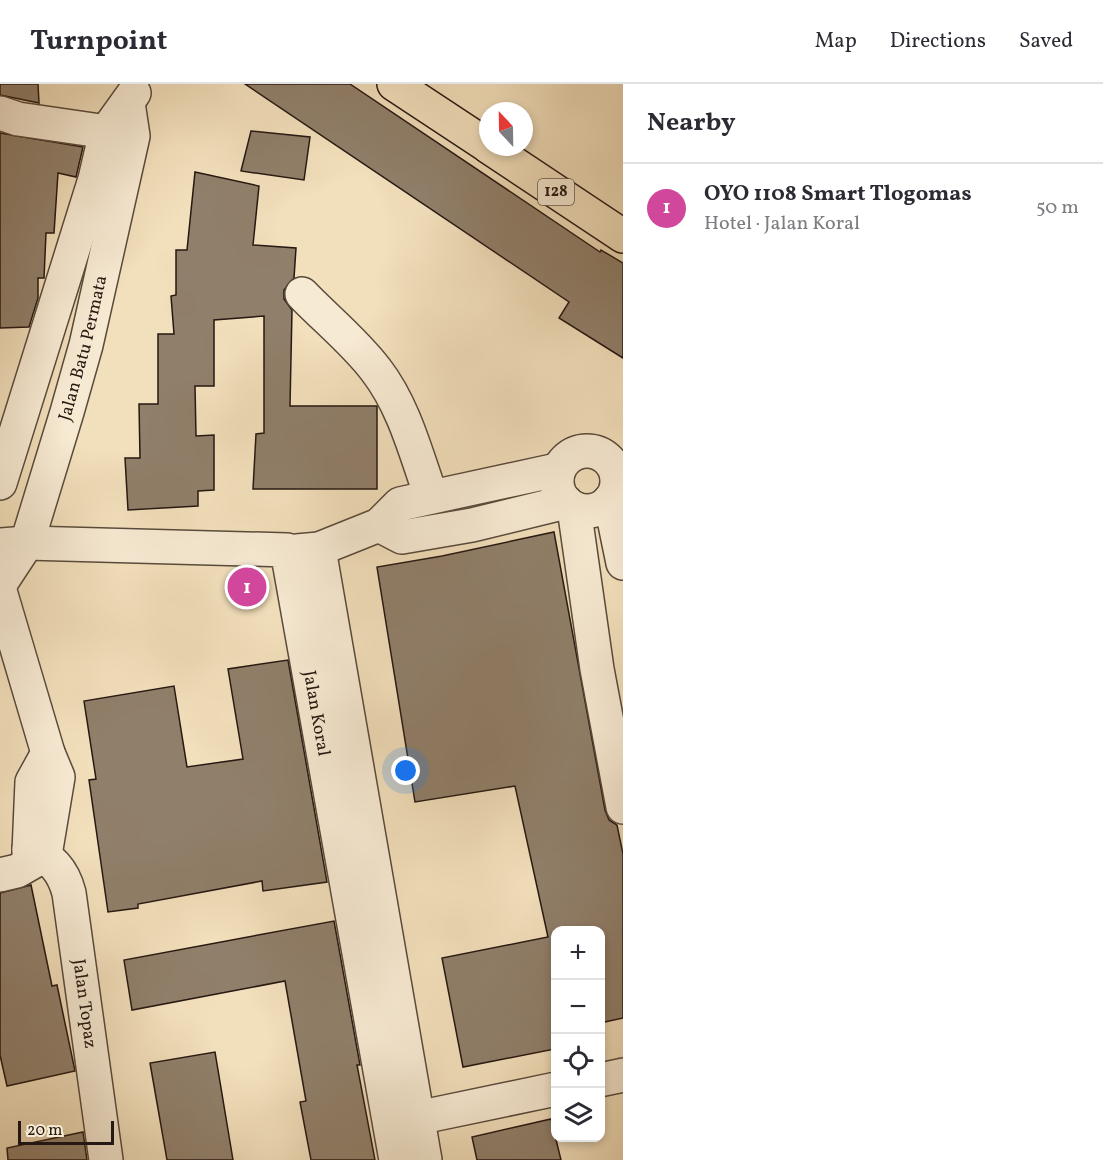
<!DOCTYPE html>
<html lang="en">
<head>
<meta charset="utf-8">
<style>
	body { margin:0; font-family:Vollkorn,serif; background:#f2f2f3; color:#2b2b33 }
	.controls { position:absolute; right:18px; bottom:18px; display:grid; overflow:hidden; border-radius:12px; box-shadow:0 3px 9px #0003 }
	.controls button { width:54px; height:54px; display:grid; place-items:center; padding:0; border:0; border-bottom:2px solid #e1e1e2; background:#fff; color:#2b2b33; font:30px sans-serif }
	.compass { position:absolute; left:479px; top:18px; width:54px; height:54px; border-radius:50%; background:#fff; box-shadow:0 3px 9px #0003; rotate:338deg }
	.scale { position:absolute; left:18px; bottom:15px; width:96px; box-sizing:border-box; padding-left:6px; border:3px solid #261812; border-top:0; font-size:16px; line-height:21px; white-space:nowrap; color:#261812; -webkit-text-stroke:4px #f7ead3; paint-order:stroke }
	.you { position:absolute; left:406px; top:687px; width:21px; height:21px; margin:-15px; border:4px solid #fff; border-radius:50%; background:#1a73e8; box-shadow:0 0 0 9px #1a73e833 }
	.badge { display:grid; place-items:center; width:39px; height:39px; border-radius:50%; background:#8f2418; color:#fff; font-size:20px; font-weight:700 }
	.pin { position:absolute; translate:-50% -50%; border:3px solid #fff; box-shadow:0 2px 6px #0006 }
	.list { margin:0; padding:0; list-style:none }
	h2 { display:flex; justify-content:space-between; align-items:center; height:78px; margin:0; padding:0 24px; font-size:26px }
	h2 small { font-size:20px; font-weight:400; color:#7c7c81 }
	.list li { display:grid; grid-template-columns:39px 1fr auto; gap:18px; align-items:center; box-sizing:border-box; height:90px; padding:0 24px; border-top:2px solid #e1e1e2 }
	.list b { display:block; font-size:22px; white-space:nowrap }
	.list p { margin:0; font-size:20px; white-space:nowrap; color:#7c7c81 }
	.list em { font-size:20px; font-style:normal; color:#7c7c81 }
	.icon { flex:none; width:33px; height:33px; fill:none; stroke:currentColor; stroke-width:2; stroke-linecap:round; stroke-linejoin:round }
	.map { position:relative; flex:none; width:623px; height:1076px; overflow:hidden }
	header { display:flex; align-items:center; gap:36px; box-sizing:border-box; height:84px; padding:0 30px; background:#fff; border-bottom:2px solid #e1e1e2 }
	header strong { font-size:28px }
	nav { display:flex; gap:33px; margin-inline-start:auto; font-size:21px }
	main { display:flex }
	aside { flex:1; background:#fff }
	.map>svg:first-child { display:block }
	.building { fill:#907f6a; stroke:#261812; stroke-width:1.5 }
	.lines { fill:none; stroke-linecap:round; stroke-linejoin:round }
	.minor-casing { stroke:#594a3c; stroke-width:36 }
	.major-casing { stroke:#261812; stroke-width:36 }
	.minor { stroke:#f7ead3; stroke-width:33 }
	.major { stroke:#f2dfbb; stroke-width:33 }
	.labels { text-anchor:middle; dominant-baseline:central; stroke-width:5; stroke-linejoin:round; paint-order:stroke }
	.shield { fill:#f7ead3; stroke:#65574c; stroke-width:1.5 }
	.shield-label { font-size:16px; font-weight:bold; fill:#261812 }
	.street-label { font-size:18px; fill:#261812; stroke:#f7ead3 }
</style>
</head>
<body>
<header>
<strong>Turnpoint</strong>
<nav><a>Map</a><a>Directions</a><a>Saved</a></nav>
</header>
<main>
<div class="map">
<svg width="623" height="1076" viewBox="0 0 623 1076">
	<rect width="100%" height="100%" fill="#f2dfbb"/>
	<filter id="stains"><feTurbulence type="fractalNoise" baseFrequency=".00333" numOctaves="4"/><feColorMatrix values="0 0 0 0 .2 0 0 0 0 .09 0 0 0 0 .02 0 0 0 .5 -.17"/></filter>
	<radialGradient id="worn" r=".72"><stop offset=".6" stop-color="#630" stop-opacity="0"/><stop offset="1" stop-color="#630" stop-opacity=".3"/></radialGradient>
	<!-- building -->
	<g class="building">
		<polygon points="0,0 38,0 39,19 0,11"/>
		<polygon points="245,0 350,0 600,168 601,166 623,179 623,274 559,234 569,218"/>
		<polygon points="251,47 310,53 304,96 241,87"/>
		<polygon points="0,49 83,63 76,93 58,89 54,149 46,149 44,194 38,194 38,214 29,243 0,244"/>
		<polygon points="195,88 259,102 253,161 296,164 294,194 284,206 284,215 292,226 290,322 377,322 377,405 253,405 256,350 264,349 264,232 214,236 214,302 195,302 196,352 214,351 214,406 198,407 198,422 128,426 125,374 140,374 139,320 158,320 158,250 174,250 171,212 176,211 176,166 187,166"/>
		<polygon points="554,448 605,726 609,736 617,741 623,770 623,934 600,939 600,846 555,846 555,965 463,983 442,874 548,853 515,702 415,718 377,483 442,472"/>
		<polygon points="288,576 327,798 263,807 262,797 138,820 138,824 108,828 89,696 96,695 84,617 174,602 187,683 243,675 228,585"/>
		<polygon points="31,801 52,902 57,901 75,987 7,1002 0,971 0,809"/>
		<polygon points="334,837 360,981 357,981 375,1076 311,1076 300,1018 306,1017 285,897 132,926 124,876"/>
		<polygon points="215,968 233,1076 167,1076 150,979"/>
		<polygon points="551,1035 561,1076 477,1076 472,1053"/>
		<polygon points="83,1048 87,1076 8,1076 7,1064"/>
	</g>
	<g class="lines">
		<defs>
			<g id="minor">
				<polyline points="0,29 18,35 128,51"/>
				<path d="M302 210C326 235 355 258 376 286 404 322 416 370 431 412"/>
				<circle cx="587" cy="397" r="30"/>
				<polyline points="0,399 95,95 106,48 134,9"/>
				<polyline points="610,416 623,479"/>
				<polyline points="574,424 597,585 623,723"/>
				<polyline points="379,441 402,453 472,441 566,418"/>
				<path id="s1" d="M0 461 27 459 287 466 396 1076"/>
				<polyline points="319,465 425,1076"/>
				<polyline points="297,467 319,465 379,441 400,420 557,386"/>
				<path id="s2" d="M0 500 27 459 67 328 86 261 133 52 128 19"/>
				<polyline points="0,507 48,669 58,693 45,771 17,787 0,791"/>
				<path id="s3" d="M29 765C51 773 63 786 69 809L106 1076"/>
				<polyline points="29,768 32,698 48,669"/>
				<polyline points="600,996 623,991"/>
				<polyline points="417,1034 556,1005"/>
			</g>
			<g id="major">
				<polyline points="394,0 488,62"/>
				<polyline points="489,63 623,152"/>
			</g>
		</defs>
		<!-- minor casing -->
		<use href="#minor" class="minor-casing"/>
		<!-- major casing -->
		<use href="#major" class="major-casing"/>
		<!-- minor -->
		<use href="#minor" class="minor"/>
		<!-- major -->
		<use href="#major" class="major"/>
	</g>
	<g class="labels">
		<!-- shield labels -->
		<rect class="shield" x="538" y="95" width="36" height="26" rx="4.5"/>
		<g class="shield-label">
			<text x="556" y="108">128</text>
		</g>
		<!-- street labels -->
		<g class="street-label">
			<text stroke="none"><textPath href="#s2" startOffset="252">Jalan Batu Permata</textPath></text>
			<text stroke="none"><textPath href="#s1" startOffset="453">Jalan Koral</textPath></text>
			<text stroke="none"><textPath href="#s3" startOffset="174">Jalan Topaz</textPath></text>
		</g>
	</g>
	<rect width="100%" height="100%" filter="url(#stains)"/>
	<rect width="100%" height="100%" fill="url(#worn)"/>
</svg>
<div class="controls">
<button>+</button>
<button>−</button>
<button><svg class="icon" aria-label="locate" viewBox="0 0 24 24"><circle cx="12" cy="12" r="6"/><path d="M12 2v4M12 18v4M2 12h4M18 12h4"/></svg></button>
<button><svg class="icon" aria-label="layers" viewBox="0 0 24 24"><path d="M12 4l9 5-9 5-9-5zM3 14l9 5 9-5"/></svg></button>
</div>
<svg class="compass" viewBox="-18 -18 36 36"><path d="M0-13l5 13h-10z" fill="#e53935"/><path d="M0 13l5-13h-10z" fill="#7c7c81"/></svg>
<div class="scale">20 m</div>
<div class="you"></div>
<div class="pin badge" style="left:247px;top:503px;background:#d1479c">1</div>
</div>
<aside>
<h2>Nearby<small></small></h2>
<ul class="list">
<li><span class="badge" style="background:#d1479c">1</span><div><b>OYO 1108 Smart Tlogomas</b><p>Hotel · Jalan Koral</p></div><em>50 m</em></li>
</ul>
</aside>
</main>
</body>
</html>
